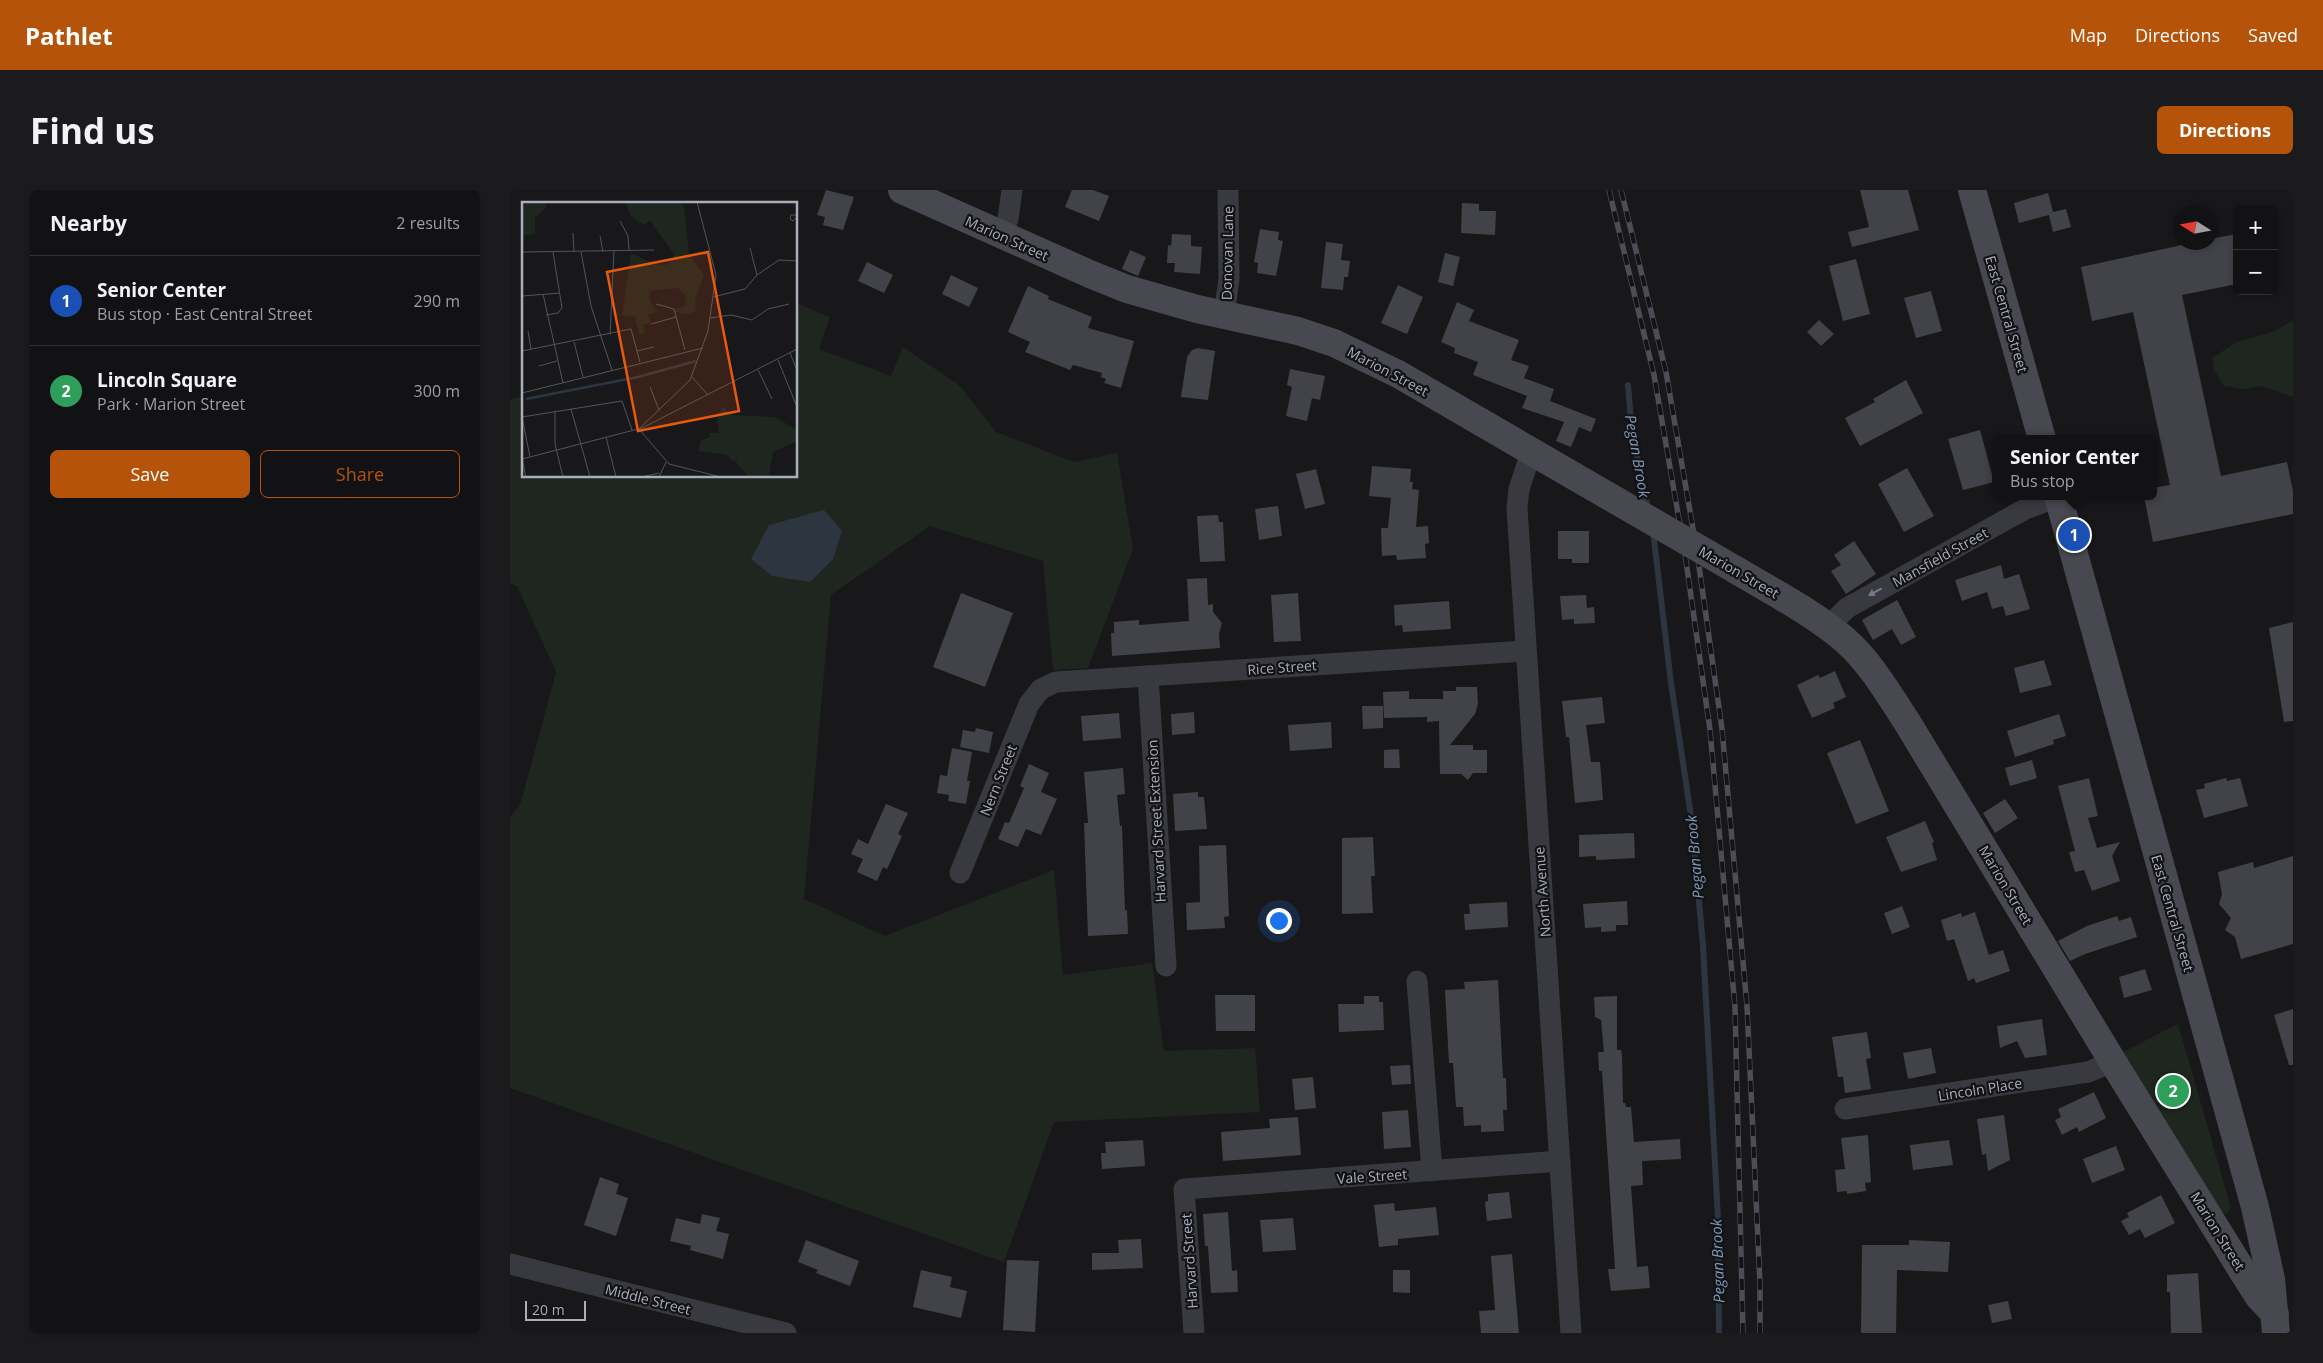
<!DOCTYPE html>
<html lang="en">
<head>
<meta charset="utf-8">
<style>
	body { margin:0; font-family:"Open Sans",sans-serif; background:#1b1b1d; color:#f1f3f6 }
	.controls { position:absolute; right:15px; top:15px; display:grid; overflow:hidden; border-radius:8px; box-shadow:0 2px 8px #0003 }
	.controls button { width:45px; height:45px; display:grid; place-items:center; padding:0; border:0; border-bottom:1px solid #313234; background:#121214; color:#f1f3f6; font:25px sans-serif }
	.compass { position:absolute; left:1663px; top:15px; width:45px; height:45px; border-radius:50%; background:#121214; box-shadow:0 2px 8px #0003; rotate:281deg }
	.scale { position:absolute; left:15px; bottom:12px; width:61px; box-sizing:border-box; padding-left:5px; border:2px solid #aaaebb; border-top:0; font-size:14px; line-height:18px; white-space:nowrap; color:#aaaebb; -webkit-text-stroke:4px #131316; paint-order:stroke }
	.you { position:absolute; left:768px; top:730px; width:18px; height:18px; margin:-12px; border:4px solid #fff; border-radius:50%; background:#1a73e8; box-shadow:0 0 0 8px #1a73e833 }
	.badge { display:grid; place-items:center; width:32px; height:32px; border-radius:50%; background:#b45309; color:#fff; font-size:16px; font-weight:700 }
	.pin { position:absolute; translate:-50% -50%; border:2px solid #fff; box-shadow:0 1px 5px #0006 }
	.popup { position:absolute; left:1482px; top:245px; width:165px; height:65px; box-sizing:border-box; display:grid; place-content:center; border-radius:8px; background:#121214; filter:drop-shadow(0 1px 4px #0005); font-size:16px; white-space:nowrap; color:#9c9ea0 }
	.popup b { font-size:19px; color:#f1f3f6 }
	.popup::after { content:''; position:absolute; left:50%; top:100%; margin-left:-10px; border:10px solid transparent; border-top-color:#121214 }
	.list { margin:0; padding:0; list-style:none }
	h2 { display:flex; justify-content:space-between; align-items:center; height:65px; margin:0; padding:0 20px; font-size:21px }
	h2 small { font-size:16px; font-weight:400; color:#9c9ea0 }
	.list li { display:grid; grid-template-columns:32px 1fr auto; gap:15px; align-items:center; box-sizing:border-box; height:90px; padding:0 20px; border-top:1px solid #313234 }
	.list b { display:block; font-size:19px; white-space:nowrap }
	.list p { margin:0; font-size:16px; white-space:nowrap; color:#9c9ea0 }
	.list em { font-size:16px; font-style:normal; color:#9c9ea0 }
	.actions { display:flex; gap:10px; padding:15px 20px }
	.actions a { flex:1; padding:11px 0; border:1px solid #b45309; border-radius:8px; text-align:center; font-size:18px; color:#b45309 }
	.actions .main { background:#b45309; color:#fff }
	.map { position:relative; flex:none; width:1783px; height:1143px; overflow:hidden; border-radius:8px }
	header { display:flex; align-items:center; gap:30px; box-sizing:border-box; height:70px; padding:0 25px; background:#b45309; color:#fff }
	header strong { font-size:24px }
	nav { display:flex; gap:28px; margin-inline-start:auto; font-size:18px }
	.intro { display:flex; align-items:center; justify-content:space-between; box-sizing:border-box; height:120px; padding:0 30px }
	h1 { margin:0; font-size:35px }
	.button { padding:12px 22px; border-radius:8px; background:#b45309; color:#fff; font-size:18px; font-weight:700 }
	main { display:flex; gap:30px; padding:0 30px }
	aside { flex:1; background:#121214; border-radius:8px; box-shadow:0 2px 8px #0003 }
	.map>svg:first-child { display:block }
	.green { fill:#1e261f }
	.water { fill:#2d3640 }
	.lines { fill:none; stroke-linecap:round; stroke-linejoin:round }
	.stream { stroke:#2d3640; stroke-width:6 }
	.building { fill:#424348 }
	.street { stroke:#393a40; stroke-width:21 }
	.secondary { stroke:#474850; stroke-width:28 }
	.rail-casing { stroke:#4c4d55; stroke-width:5.5 }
	.rail { stroke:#131316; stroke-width:4; stroke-dasharray:11; stroke-linecap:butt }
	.secondary-bridge { stroke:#474850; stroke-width:28 }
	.oneway { fill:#777a84 }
	.labels { text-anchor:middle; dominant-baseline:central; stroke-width:4.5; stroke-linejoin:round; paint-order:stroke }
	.street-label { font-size:14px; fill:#aaaebb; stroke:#131316 }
	.water-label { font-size:15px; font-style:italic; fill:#7e9ab9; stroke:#131316 }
	.inset-river { fill:none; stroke:#2d3640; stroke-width:2.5 }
	.inset-road { fill:none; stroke:#52545b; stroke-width:1 }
	.view { fill:#e8590c; fill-opacity:0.15; stroke:#e8590c; stroke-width:2.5 }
	.inset-edge { fill:none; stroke:#aaaebb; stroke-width:2.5 }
</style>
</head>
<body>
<header>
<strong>Pathlet</strong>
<nav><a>Map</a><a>Directions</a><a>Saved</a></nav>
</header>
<div class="intro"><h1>Find us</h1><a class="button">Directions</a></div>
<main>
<aside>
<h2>Nearby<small>2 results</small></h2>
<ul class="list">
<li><span class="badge" style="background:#1a4fb4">1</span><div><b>Senior Center</b><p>Bus stop · East Central Street</p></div><em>290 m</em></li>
<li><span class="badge" style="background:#2e9e5b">2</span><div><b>Lincoln Square</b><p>Park · Marion Street</p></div><em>300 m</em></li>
</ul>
<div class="actions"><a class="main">Save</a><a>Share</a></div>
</aside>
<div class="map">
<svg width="1783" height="1143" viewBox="0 0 1783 1143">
	<rect width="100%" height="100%" fill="#18181b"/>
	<!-- green -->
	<g class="green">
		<polygon points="286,113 320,127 309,159 381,186 393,157 450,196 486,242 564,272 607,263 623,359 578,478 543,480 533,371 420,336 321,405 294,709 375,746 544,680 553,785 642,773 654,861 745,858 750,922 544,932 494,1072 0,898 0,628 11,612 46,482 7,396 0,393 0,210 14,205 14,286 286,286"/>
		<polygon points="1783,130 1783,207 1751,196 1734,199 1714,196 1704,180 1702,168 1727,152 1765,141"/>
		<polygon points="1668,834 1721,1018 1716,1024 1712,1022 1613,862"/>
	</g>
	<!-- water -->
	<polygon class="water" points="314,320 332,341 323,369 300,392 262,386 241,369 259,335"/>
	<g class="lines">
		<!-- stream -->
		<g class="stream">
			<polyline points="1118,195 1122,243 1138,319"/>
			<polyline points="1143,341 1161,493 1182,633 1193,756 1208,1029 1209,1143"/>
		</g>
	</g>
	<!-- building -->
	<g class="building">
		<polygon points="316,0 344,7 333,40 313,35 315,27 307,25"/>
		<polygon points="562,0 583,0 599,6 589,31 555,17"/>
		<polygon points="1350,0 1398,0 1409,40 1342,57 1338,42 1359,37"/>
		<polygon points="1538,3 1543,22 1556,19 1561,37 1543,42 1539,25 1509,33 1504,13"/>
		<polygon points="952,13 969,14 969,21 986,21 985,45 951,43"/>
		<polygon points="750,39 769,42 768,50 773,51 766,86 747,83 748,73 744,72"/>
		<polygon points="662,44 681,45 681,56 692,57 690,84 664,82 665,73 657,73 658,55 661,56"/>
		<polygon points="1727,44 1727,94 1672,105 1711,286 1777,272 1783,301 1783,324 1643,352 1634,306 1643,306 1643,298 1660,295 1623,122 1582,131 1571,77 1686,52 1700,52 1700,49"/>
		<polygon points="816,52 833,54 831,70 840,71 838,87 834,87 833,100 811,98"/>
		<polygon points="620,60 636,67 628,86 612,79"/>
		<polygon points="935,63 950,67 943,96 928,92"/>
		<polygon points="1346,69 1360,124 1333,131 1319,76"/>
		<polygon points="357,72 383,85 374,103 348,91"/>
		<polygon points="441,85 468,98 459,117 432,104"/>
		<polygon points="888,95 913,107 897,144 871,133"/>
		<polygon points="518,96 539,106 538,109 582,127 578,138 624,151 611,198 594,193 596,189 591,187 592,183 563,175 560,180 515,162 520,152 498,142"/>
		<polygon points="1421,101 1432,141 1406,148 1394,108"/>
		<polygon points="947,112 964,120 959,131 1009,150 1001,170 1019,176 1014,188 1044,199 1040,211 1086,229 1081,242 1069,237 1061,257 1046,251 1054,232 1012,218 1017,206 963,185 968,172 944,163 945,158 931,152"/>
		<polygon points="1309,130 1324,144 1311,156 1297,142"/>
		<polygon points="688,158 705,161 698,210 671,207 677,167 682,160"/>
		<polygon points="780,179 815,186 810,210 802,208 797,231 776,226 782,197 777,195"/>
		<polygon points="1396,190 1413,223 1350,256 1335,228 1365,212 1363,209"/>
		<polygon points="1470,240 1484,292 1453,300 1438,249"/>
		<polygon points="862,276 901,279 900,292 903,292 902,299 909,300 906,337 918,336 919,353 915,354 916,368 887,370 886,365 872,366 871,338 878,338 881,308 859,306"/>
		<polygon points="1397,278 1424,326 1394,342 1368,294"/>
		<polygon points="806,279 815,314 795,319 786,284"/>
		<polygon points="768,316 772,346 749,350 745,319"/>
		<polygon points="708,325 709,332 713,332 715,371 690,372 687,326"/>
		<polygon points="1048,341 1079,341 1079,373 1062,373 1062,369 1048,369"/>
		<polygon points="1344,351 1366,384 1336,404 1321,381 1331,375 1324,365"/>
		<polygon points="1491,375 1494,389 1509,384 1520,419 1496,426 1493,416 1482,419 1477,402 1452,411 1445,390"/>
		<polygon points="697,388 698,415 703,414 703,422 712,433 709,444 710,458 602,466 601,443 604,443 604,432 629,430 629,435 679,431 677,389"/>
		<polygon points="451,403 503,423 475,497 423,477"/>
		<polygon points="788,403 791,451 764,452 761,405"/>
		<polygon points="1076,405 1077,418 1084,417 1085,433 1064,434 1064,429 1052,430 1050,406"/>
		<polygon points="1387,410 1406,447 1391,455 1382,439 1363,450 1352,430"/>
		<polygon points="939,411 941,439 893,442 892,435 885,436 884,415"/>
		<polygon points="1783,432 1783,531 1774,532 1759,438"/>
		<polygon points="1534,470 1542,495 1510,503 1504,478"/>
		<polygon points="1325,481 1336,507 1323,513 1325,518 1302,528 1287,495 1308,485 1310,488"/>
		<polygon points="946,497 967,497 968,514 965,524 940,555 963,555 963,560 977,560 977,583 963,583 958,590 951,584 930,584 929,531 917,532 917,527 874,528 873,502 899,501 899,509 933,509 933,501 946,501"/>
		<polygon points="1092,507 1095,533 1076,535 1081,572 1090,572 1093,610 1065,613 1059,547 1056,547 1052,511"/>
		<polygon points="852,516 873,516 873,538 853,539"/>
		<polygon points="684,522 685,543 662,545 661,524"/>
		<polygon points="609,523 611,548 573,551 571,526"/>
		<polygon points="1549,524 1556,546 1543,550 1544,554 1505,567 1497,541"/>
		<polygon points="821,532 822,558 780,561 778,535"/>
		<polygon points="466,538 483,542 479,563 450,557 453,540 465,542"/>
		<polygon points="1350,550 1379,621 1346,634 1317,563"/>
		<polygon points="442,558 462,562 457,591 460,591 456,614 438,611 439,605 427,603 430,585 437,586"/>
		<polygon points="889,559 890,578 874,578 874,560"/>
		<polygon points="1522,570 1527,588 1500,596 1495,578"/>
		<polygon points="519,574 539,583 531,602 547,609 531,645 516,639 508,657 488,649 495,632 499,633 514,598 510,596"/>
		<polygon points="613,578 615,604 607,605 610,636 612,636 615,720 617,720 618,744 578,746 574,633 578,633 574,582"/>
		<polygon points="1579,588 1588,626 1578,628 1587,658 1610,652 1602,666 1610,691 1582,701 1574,680 1565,682 1559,662 1565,661 1548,596"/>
		<polygon points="1716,588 1717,591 1730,588 1738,616 1694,628 1686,600 1695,598 1694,594"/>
		<polygon points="688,602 688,607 694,607 697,639 665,641 663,604"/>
		<polygon points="1495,609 1508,628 1485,643 1473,623"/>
		<polygon points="376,614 398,623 388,644 392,646 377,679 373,677 367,691 347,682 353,669 341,664 348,649 358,654"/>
		<polygon points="1415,631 1424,652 1422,653 1427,670 1391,682 1376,647"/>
		<polygon points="1124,643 1125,668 1086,670 1086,666 1069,667 1069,645"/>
		<polygon points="863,647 865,686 861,686 863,723 832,724 832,648"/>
		<polygon points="716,655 719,726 714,727 715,738 677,740 676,713 690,712 689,656"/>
		<polygon points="1783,666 1783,754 1731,769 1725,747 1715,740 1721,728 1709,714 1712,704 1708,682 1743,672 1744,678"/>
		<polygon points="1117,711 1118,735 1106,735 1106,741 1091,742 1091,737 1075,738 1073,714"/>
		<polygon points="997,712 998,737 955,740 954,724 960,724 959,714"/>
		<polygon points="1392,716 1400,737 1382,744 1374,723"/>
		<polygon points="1465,722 1479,765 1493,760 1500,781 1466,793 1464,788 1458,791 1444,749 1437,751 1431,730 1451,723 1452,727"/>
		<polygon points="1607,726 1609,731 1621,727 1627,747 1575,764 1560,771 1548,751 1577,736"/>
		<polygon points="1635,779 1642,800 1614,808 1609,787"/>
		<polygon points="988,790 993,888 996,888 997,920 993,920 994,941 971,942 971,935 954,936 953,917 946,917 943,873 939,873 935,800 955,799 954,792"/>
		<polygon points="705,805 745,805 745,841 706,841"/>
		<polygon points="854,806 869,806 869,812 873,812 874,840 829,842 828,814 854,814"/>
		<polygon points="1107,806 1107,860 1111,860 1112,865 1113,913 1115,913 1116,917 1121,917 1124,952 1170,949 1171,969 1132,971 1133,995 1121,996 1127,1077 1138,1076 1140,1098 1101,1101 1098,1079 1105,1079 1092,881 1089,881 1088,862 1094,862 1091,830 1085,827 1084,807"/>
		<polygon points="1783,819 1783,875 1779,875 1764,825"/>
		<polygon points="1532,829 1537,865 1515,868 1507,851 1490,858 1487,836"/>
		<polygon points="1357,842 1361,868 1356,869 1361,899 1335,903 1333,887 1328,887 1322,847"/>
		<polygon points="1421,858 1426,883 1398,889 1393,863"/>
		<polygon points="900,875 901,894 882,895 880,876"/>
		<polygon points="803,887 806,918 785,920 782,889"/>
		<polygon points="1584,902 1596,928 1569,942 1567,937 1552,945 1545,930 1551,927 1548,919"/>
		<polygon points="898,920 901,957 874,959 872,922"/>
		<polygon points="1494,925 1500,970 1478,981 1476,964 1472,965 1467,929"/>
		<polygon points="788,927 791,965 713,971 711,942 760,938 759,929"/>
		<polygon points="1358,945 1361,992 1355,993 1356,1001 1337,1004 1337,1001 1327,1002 1325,980 1335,979 1331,948"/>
		<polygon points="633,950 635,976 592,979 591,963 596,963 595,952"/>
		<polygon points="1439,950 1443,975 1403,980 1400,955"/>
		<polygon points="1606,956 1615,980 1582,993 1573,969"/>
		<polygon points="90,987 109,994 106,1004 118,1008 106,1046 74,1035"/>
		<polygon points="999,1002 1002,1028 977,1031 975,1012 978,1011 978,1004"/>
		<polygon points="1651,1005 1665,1033 1635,1048 1630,1039 1619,1045 1611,1031 1619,1027 1617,1023"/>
		<polygon points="884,1013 885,1021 926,1017 929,1045 888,1049 888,1055 869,1057 864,1015"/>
		<polygon points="718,1022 722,1081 727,1080 728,1102 701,1103 698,1056 695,1056 693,1024"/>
		<polygon points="192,1024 210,1028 206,1041 219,1044 213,1069 180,1060 181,1056 160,1051 166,1028 190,1034"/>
		<polygon points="783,1028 786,1060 753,1062 750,1030"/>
		<polygon points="631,1049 633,1078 582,1080 582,1063 609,1063 608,1050"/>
		<polygon points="296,1050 349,1071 340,1096 306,1083 308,1080 288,1072"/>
		<polygon points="1399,1050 1440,1052 1438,1082 1387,1080 1386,1143 1351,1143 1352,1055 1399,1055"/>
		<polygon points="1002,1064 1009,1143 971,1143 969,1121 985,1120 981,1066"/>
		<polygon points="497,1070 529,1071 525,1142 493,1140"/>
		<polygon points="411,1080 442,1087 440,1097 457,1101 451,1128 403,1117"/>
		<polygon points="883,1080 900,1080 900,1103 883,1102"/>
		<polygon points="1688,1083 1692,1143 1661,1143 1660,1102 1657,1102 1657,1085"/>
		<polygon points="1498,1111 1502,1129 1482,1133 1478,1115"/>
	</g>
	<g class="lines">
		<!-- street -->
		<g class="street">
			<polyline points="491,45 498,29 502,0"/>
			<polyline points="714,125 719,89 718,0"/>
			<polyline points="1021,263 1009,299 1007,318 1061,1143"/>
			<polyline points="1318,437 1337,418 1515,319 1548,307"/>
			<polyline points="638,486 656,776"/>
			<polyline points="450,683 519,514 531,499 546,492 1015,461"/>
			<polyline points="907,791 922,981"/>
			<polyline points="1335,919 1578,882 1603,872"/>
			<polyline points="0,1074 276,1143"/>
			<polyline points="684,1143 674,999 1050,971"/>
		</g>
		<!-- secondary -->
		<g class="secondary">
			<polyline points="392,0 582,85 617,99 687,119 788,141 824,153 888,184 1107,311"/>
			<polyline points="1462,0 1532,249"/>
			<polyline points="1548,306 1745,1017 1761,1089 1766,1143"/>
			<path d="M1226 380C1263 402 1302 422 1335 450 1360 472 1378 503 1397 532L1603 872 1738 1090 1749 1107 1765 1124"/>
		</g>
		<defs>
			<g id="rail">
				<polyline points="1099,0 1144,185 1175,364 1200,540 1225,817 1233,1143"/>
				<polyline points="1111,0 1156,182 1187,362 1212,539 1237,816 1250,1093 1250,1143"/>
			</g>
		</defs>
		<!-- rail casing -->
		<use href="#rail" class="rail-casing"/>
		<!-- rail -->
		<use href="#rail" class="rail"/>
		<!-- secondary-bridge -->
		<polyline class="secondary-bridge" points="1107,311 1226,380"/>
	</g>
	<!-- one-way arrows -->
	<defs><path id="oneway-solid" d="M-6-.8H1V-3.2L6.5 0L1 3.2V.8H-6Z" transform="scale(1.25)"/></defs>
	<use class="oneway" href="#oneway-solid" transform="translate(1365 402) rotate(151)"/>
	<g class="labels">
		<!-- street labels -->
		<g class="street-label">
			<text transform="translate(497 48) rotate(24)">Marion Street</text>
			<text transform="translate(717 63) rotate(-89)">Donovan Lane</text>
			<text transform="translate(1497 124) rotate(74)">East Central Street</text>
			<text transform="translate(878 181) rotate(28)">Marion Street</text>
			<text transform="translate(1430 367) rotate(-29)">Mansfield Street</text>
			<text transform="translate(1229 382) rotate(30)">Marion Street</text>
			<text transform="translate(772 477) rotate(-4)">Rice Street</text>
			<text transform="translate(488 590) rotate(-68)">Nern Street</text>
			<text transform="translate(646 631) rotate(-93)">Harvard Street Extension</text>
			<text transform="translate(1496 695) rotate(59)">Marion Street</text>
			<text transform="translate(1032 702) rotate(-94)">North Avenue</text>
			<text transform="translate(1663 723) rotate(74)">East Central Street</text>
			<text transform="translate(1470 899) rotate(-9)">Lincoln Place</text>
			<text transform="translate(862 986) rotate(-4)">Vale Street</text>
			<text transform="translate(1708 1041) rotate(58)">Marion Street</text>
			<text transform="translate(679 1071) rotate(-94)">Harvard Street</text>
			<text transform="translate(138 1109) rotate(14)">Middle Street</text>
		</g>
		<!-- water labels -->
		<g class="water-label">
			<text transform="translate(1128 266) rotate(80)">Pegan Brook</text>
			<text transform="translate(1184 667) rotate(-95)">Pegan Brook</text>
			<text transform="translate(1207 1071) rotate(-92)">Pegan Brook</text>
		</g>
	</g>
	<!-- overview -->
	<g transform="translate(12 12)">
		<rect width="275" height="275" fill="#18181b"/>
		<path d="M0 0H24V6L13 16V32L0 34ZM104 0H158L162 5 167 52 182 73 173 98 174 109 165 112 154 110 153 107 163 104 164 94 156 86 128 89 127 97 135 110 126 113 129 121 121 123 123 131 117 133 113 115 100 113 109 51 132 62 144 63 151 58 152 52 128 19 121 23 108 13ZM201 205 210 213 253 215 275 228V239L251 250 247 273 253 275H226L213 259 217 257 210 259 205 253 177 249 178 239 188 235 187 231H197L195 216Z" fill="#1e261f"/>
		<path class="inset-river" d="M4 197 116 175 174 159"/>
		<path class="inset-road" d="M175 0 194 73 186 129 168 178 117 227 147 262 199 275M275 13H269L268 17 271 19 275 15M98 19 106 34 107 48M51 31 52 50M78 34 81 50M228 46 235 73M0 50 132 48M59 50 69 104 90 168M21 92 41 181M0 94 38 91M191 95 223 87 235 73 257 58 275 59M134 102 152 107 163 148M24 113 36 111 40 106 31 50M188 116 209 113 230 118 246 107 267 102M129 122 154 115M6 129 9 147M88 133 92 49M52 140 61 175M0 149 109 127 118 160M115 149 132 145M268 151 275 168M256 158 275 205M17 164 35 159M236 168 250 197M170 175 186 193M128 185 137 208M0 191 181 146M49 207 68 275M33 210V242L41 275M84 235 94 275M8 255 0 215 100 199 110 228M0 257 4 275M0 257 120 226 275 147M119 275 137 271M137 275 144 260"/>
		<path class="view" d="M186 50 217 209 116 229 85 70Z"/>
		<rect width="275" height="275" class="inset-edge"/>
	</g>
</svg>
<div class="controls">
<button>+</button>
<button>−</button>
</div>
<svg class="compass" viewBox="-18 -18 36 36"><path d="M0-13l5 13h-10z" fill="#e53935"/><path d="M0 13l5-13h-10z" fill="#9c9ea0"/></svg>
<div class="scale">20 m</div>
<div class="you"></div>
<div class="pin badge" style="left:1564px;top:345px;background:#1a4fb4">1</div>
<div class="popup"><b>Senior Center</b>Bus stop</div>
<div class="pin badge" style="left:1663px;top:901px;background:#2e9e5b">2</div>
</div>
</main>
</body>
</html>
